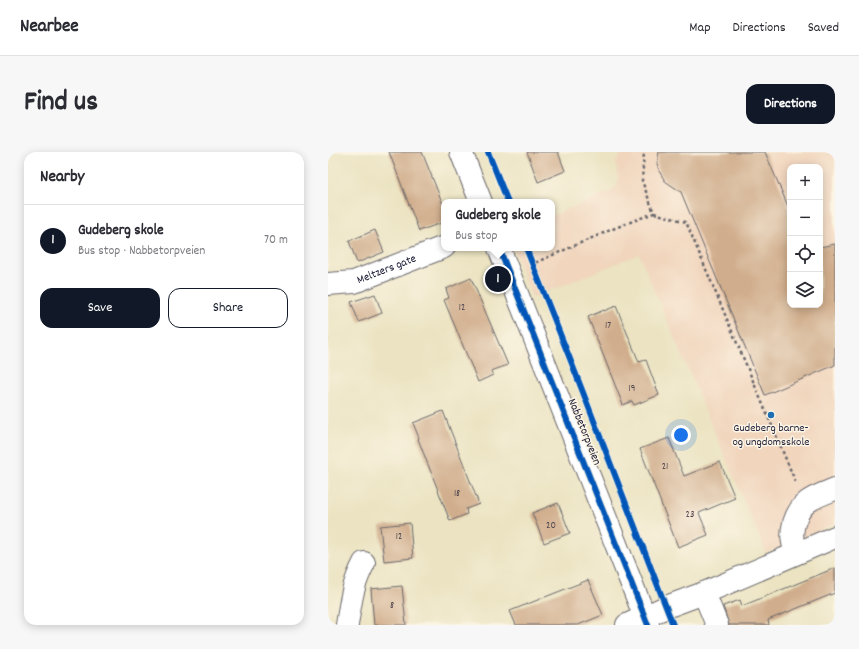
<!DOCTYPE html>
<html lang="en">
<head>
<meta charset="utf-8">
<style>
	body { margin:0; font-family:Dekko,sans-serif; background:#f7f7f7; color:#2b2b33 }
	.controls { position:absolute; right:12px; top:12px; display:grid; overflow:hidden; border-radius:8px; box-shadow:0 2px 10px #0003 }
	.controls button { width:36px; height:36px; display:grid; place-items:center; padding:0; border:0; border-bottom:1px solid #e1e1e2; background:#fff; color:#2b2b33; font:20px sans-serif }
	.you { position:absolute; left:353px; top:283px; width:14px; height:14px; margin:-10px; border:3px solid #fff; border-radius:50%; background:#1a73e8; box-shadow:0 0 0 6px #1a73e833 }
	.badge { display:grid; place-items:center; width:26px; height:26px; border-radius:50%; background:#111827; color:#fff; font-size:13px; font-weight:700 }
	.pin { position:absolute; translate:-50% -50%; border:2px solid #fff; box-shadow:0 1px 4px #0006 }
	.popup { position:absolute; left:113px; top:47px; width:114px; height:52px; box-sizing:border-box; display:grid; place-content:center; border-radius:8px; background:#fff; filter:drop-shadow(0 1px 3px #0005); font-size:13px; white-space:nowrap; color:#7c7c81 }
	.popup b { font-size:15px; color:#2b2b33 }
	.popup::after { content:''; position:absolute; left:50%; top:100%; margin-left:-8px; border:8px solid transparent; border-top-color:#fff }
	.list { margin:0; padding:0; list-style:none }
	h2 { display:flex; justify-content:space-between; align-items:center; height:52px; margin:0; padding:0 16px; font-size:17px }
	h2 small { font-size:13px; font-weight:400; color:#7c7c81 }
	.list li { display:grid; grid-template-columns:26px 1fr auto; gap:12px; align-items:center; box-sizing:border-box; height:72px; padding:0 16px; border-top:1px solid #e1e1e2 }
	.list b { display:block; font-size:15px; white-space:nowrap }
	.list p { margin:0; font-size:13px; white-space:nowrap; color:#7c7c81 }
	.list em { font-size:13px; font-style:normal; color:#7c7c81 }
	.actions { display:flex; gap:8px; padding:12px 16px }
	.actions a { flex:1; padding:9px 0; border:1px solid #111827; border-radius:12px; text-align:center; font-size:14px; color:#111827 }
	.actions .main { background:#111827; color:#fff }
	.icon { flex:none; width:22px; height:22px; fill:none; stroke:currentColor; stroke-width:2; stroke-linecap:round; stroke-linejoin:round }
	.map { position:relative; flex:none; width:507px; height:473px; overflow:hidden; border-radius:12px }
	header { display:flex; align-items:center; gap:24px; box-sizing:border-box; height:56px; padding:0 20px; background:#fff; border-bottom:1px solid #e1e1e2 }
	header strong { font-size:19px }
	nav { display:flex; gap:22px; margin-inline-start:auto; font-size:14px }
	.intro { display:flex; align-items:center; justify-content:space-between; box-sizing:border-box; height:96px; padding:0 24px }
	h1 { margin:0; font-size:28px }
	.button { padding:10px 18px; border-radius:12px; background:#111827; color:#fff; font-size:14px; font-weight:700 }
	main { display:flex; gap:24px; padding:0 24px }
	aside { flex:1; background:#fff; border-radius:12px; box-shadow:0 2px 10px #0003 }
	.map>svg:first-child { display:block }
	.built { fill:#f1d5bd; fill-rule:evenodd }
	.building { fill:#d0ad8c }
	.lines { fill:none; stroke-linecap:round; stroke-linejoin:round }
	.minor-casing { stroke:#68666a; stroke-width:24 }
	.path { stroke:#68666a; stroke-width:2.5; stroke-dasharray:3 3; stroke-linecap:butt }
	.minor { stroke:#fff; stroke-width:22 }
	.cycleway-casing { stroke:#fcf5e5; stroke-width:8 }
	.cycleway { stroke:#0057b8; stroke-width:6 }
	.poi-dot { fill:#1f6fb2; stroke:#fcf5e5; stroke-width:1.5 }
	.labels { text-anchor:middle; dominant-baseline:central; stroke-width:3; stroke-linejoin:round; paint-order:stroke }
	.number-label { font-size:10px; fill:#4e454f }
	.street-label { font-size:12px; fill:#22223b; stroke:#fcf5e5 }
	.poi-label { font-size:12px; fill:#22223b; stroke:#fcf5e5 }
</style>
</head>
<body>
<header>
<strong>Nearbee</strong>
<nav><a>Map</a><a>Directions</a><a>Saved</a></nav>
</header>
<div class="intro"><h1>Find us</h1><a class="button">Directions</a></div>
<main>
<aside>
<h2>Nearby<small></small></h2>
<ul class="list">
<li><span class="badge">1</span><div><b>Gudeberg skole</b><p>Bus stop · Nabbetorpveien</p></div><em>70 m</em></li>
</ul>
<div class="actions"><a class="main">Save</a><a>Share</a></div>
</aside>
<div class="map">
<svg width="507" height="473" viewBox="0 0 507 473">
	<rect width="100%" height="100%" fill="#fcf5e5"/>
	<filter id="ink" filterUnits="userSpaceOnUse"><feTurbulence type="fractalNoise" baseFrequency=".025" numOctaves="2"/><feDisplacementMap in="SourceGraphic" scale="8" xChannelSelector="R" yChannelSelector="G"/><feConvolveMatrix kernelMatrix="1 2 1 2 8 2 1 2 1" color-interpolation-filters="sRGB"/></filter>
	<filter id="wash" filterUnits="userSpaceOnUse"><feTurbulence type="fractalNoise" baseFrequency=".012" numOctaves="4" result="noise"/><feDisplacementMap in="SourceGraphic" scale="16" xChannelSelector="R" yChannelSelector="G"/><feGaussianBlur stdDeviation="0.9" result="paint"/><feColorMatrix in="noise" values="0 0 0 0 0 0 0 0 0 0 0 0 0 0 0 0 0 1.4 0 .05"/><feComposite in="paint" operator="in"/></filter>
	<g filter="url(#wash)">
		<rect width="100%" height="100%" fill="#ebe3c1"/>
		<!-- built -->
		<path class="built" d="M295 0H507V372L438 401 311 102 204 146 185 96H224V64L284 39 289 33 290 26 288 10ZM462 15H492V153H462Z"/>
		<g id="blocks">
			<!-- building -->
			<g class="building">
				<polygon points="61,0 94,0 116,55 116,70 91,79"/>
				<polygon points="199,0 230,0 237,19 210,30"/>
				<polygon points="331,0 437,0 462,59 462,153 492,153 492,95 507,92 507,213 437,243 353,40 337,29 331,19 329,11"/>
				<polygon points="47,78 56,100 29,111 21,89"/>
				<polygon points="143,126 180,213 163,219 165,223 150,230 116,148 121,146 118,137"/>
				<polygon points="47,142 54,161 31,170 23,150"/>
				<polygon points="288,154 311,210 318,208 331,243 306,253 304,249 295,253 260,165 276,158 276,159"/>
				<polygon points="115,259 151,352 138,357 139,362 122,369 90,287 91,286 85,271"/>
				<polygon points="341,286 356,324 392,310 407,346 371,361 380,383 350,395 312,297"/>
				<polygon points="230,351 242,381 216,391 204,361"/>
				<polygon points="82,371 85,406 56,409 52,374"/>
				<polygon points="507,416 507,441 440,468 441,473 401,473 395,454 412,448 414,454"/>
				<polygon points="260,428 275,463 250,473 188,473 182,459"/>
				<polygon points="74,434 78,473 46,473 43,437"/>
			</g>
		</g>
	</g>
	<g filter="url(#ink)">
		<use href="#blocks" fill-opacity="0" stroke="#68666a" stroke-width="1"/>
		<g class="lines">
			<defs>
				<g id="minor">
					<polyline points="133,0 153,50"/>
					<polyline points="171,96 320,473"/>
					<path id="s1" d="M0 132 26 130 116 95"/>
					<path d="M468 401C464 390 463 382 466 371 473 348 487 345 507 337"/>
					<polyline points="376,441 389,473"/>
					<path d="M19 473C23 448 24 434 36 411"/>
					<polyline points="299,473 338,455 376,441 507,385"/>
				</g>
			</defs>
			<!-- minor casing -->
			<use href="#minor" class="minor-casing"/>
			<!-- path -->
			<g class="path">
				<polyline points="326,61 358,70 468,331"/>
				<polyline points="202,113 287,76 326,61 314,29 316,0"/>
			</g>
			<!-- minor -->
			<use href="#minor" class="minor"/>
			<defs>
				<g id="cycleway">
					<polyline points="160,0 180,50"/>
					<polyline points="171,96 320,473"/>
					<polyline points="198,96 244,212 345,473"/>
				</g>
			</defs>
			<!-- cycleway casing -->
			<use href="#cycleway" class="cycleway-casing"/>
			<!-- cycleway -->
			<use href="#cycleway" class="cycleway"/>
		</g>
	</g>
	<!-- markers -->
	<circle class="poi-dot" cx="443" cy="263" r="4"/>
	<g class="labels">
		<!-- number labels -->
		<g class="number-label">
			<text x="134" y="156">12</text>
			<text x="280" y="174">17</text>
			<text x="304" y="237">19</text>
			<text x="337" y="315">21</text>
			<text x="129" y="342">18</text>
			<text x="362" y="363">23</text>
			<text x="223" y="374">20</text>
			<text x="71" y="385">12</text>
			<text x="64" y="454">8</text>
		</g>
		<!-- street labels -->
		<g class="street-label">
			<text stroke="none"><textPath href="#s1" startOffset="61">Meltzers gate</textPath></text>
			<text transform="translate(256 280) rotate(68)">Nabbetorpveien</text>
		</g>
		<!-- poi labels -->
		<g class="poi-label">
			<text x="443" y="276">Gudeberg barne-<tspan x="443" dy="14">og ungdomsskole</tspan></text>
		</g>
	</g>
</svg>
<div class="controls">
<button>+</button>
<button>−</button>
<button><svg class="icon" aria-label="locate" viewBox="0 0 24 24"><circle cx="12" cy="12" r="6"/><path d="M12 2v4M12 18v4M2 12h4M18 12h4"/></svg></button>
<button><svg class="icon" aria-label="layers" viewBox="0 0 24 24"><path d="M12 4l9 5-9 5-9-5zM3 14l9 5 9-5"/></svg></button>
</div>
<div class="you"></div>
<div class="pin badge" style="left:170px;top:127px">1</div>
<div class="popup"><b>Gudeberg skole</b>Bus stop</div>
</div>
</main>
</body>
</html>
